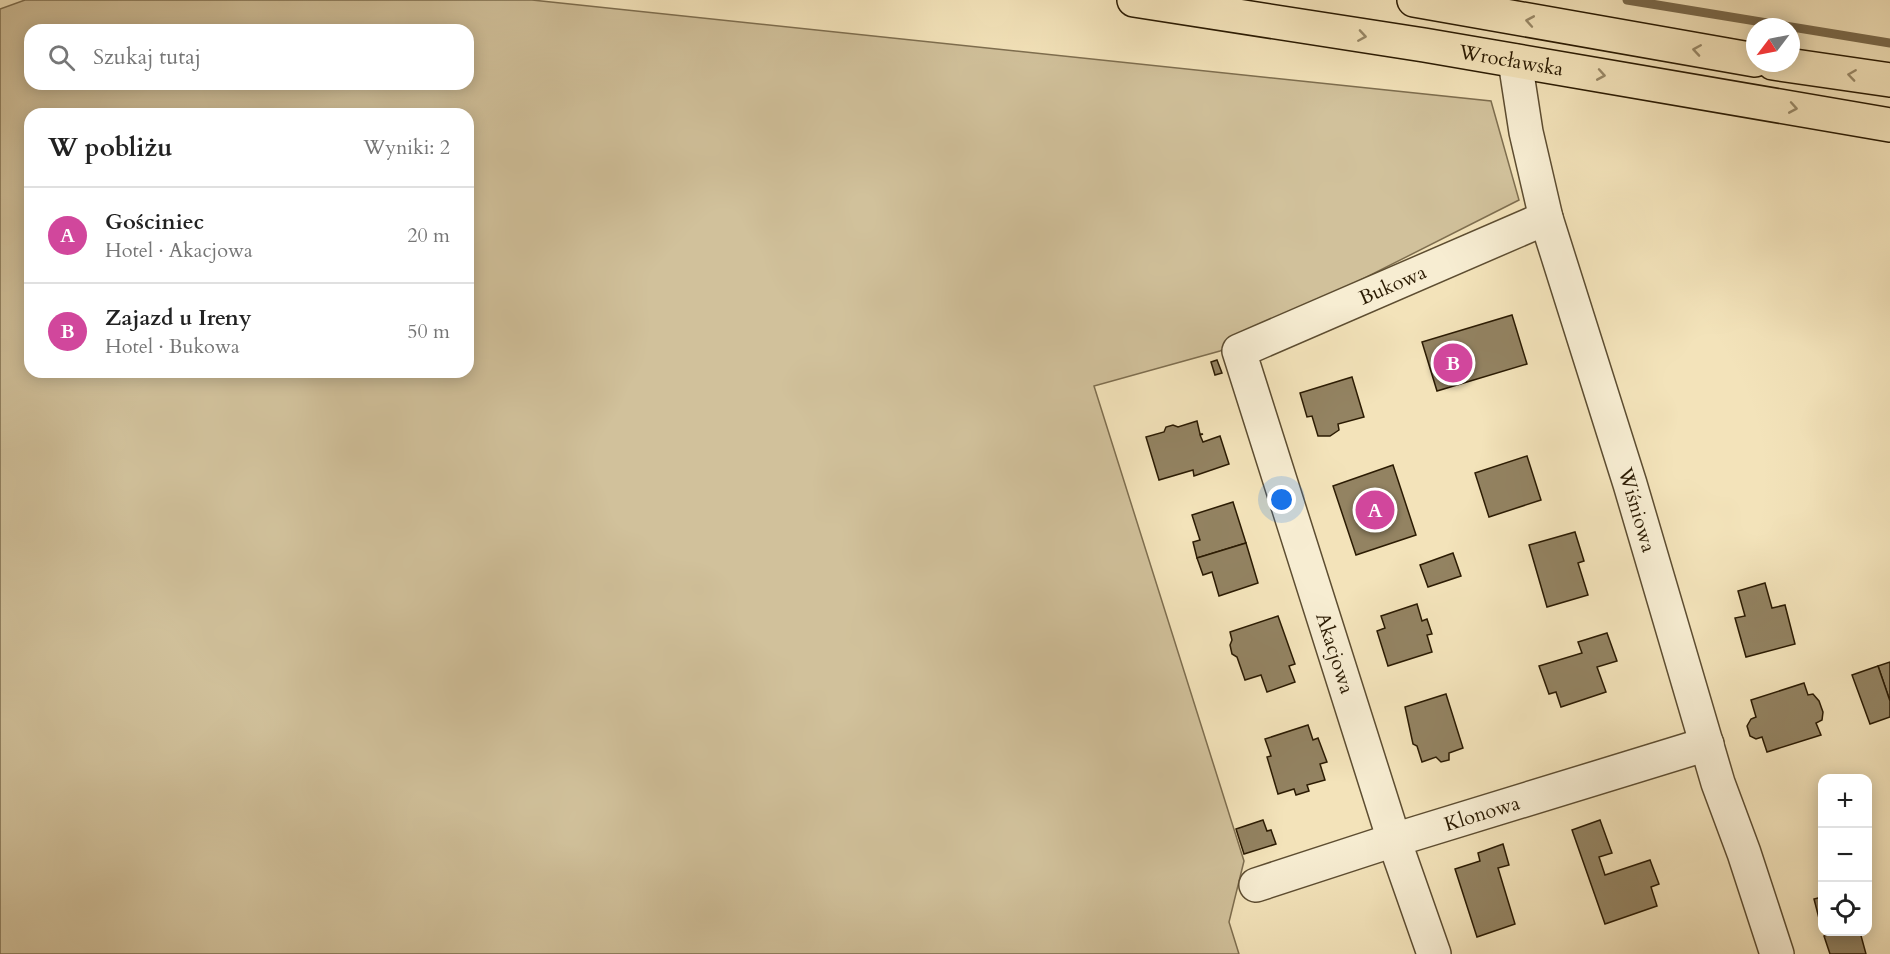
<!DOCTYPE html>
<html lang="pl">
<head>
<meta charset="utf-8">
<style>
	body { margin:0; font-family:Cardo,serif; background:#f2f2f2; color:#222 }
	.controls { position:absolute; right:18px; bottom:18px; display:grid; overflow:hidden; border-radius:12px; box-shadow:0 3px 15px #0003 }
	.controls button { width:54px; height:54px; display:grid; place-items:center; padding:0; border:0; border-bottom:2px solid #e0e0e0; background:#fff; color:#222; font:30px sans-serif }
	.compass { position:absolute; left:1746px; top:18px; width:54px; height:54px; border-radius:50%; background:#fff; box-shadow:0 3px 15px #0003; rotate:238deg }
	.you { position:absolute; left:1282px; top:500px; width:21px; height:21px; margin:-15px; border:4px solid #fff; border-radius:50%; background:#1a73e8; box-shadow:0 0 0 9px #1a73e833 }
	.badge { display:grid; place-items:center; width:39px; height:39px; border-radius:50%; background:#111827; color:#fff; font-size:20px; font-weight:700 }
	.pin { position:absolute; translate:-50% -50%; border:3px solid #fff; box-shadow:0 2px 6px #0006 }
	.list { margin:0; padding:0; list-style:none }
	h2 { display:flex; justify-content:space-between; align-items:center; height:78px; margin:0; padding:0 24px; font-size:26px }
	h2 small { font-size:20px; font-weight:400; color:#767676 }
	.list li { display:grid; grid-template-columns:39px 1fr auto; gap:18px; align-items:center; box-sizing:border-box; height:96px; padding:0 24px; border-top:2px solid #e0e0e0 }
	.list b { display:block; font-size:22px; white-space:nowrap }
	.list p { margin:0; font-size:20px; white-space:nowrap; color:#767676 }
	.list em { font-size:20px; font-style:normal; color:#767676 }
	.icon { flex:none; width:33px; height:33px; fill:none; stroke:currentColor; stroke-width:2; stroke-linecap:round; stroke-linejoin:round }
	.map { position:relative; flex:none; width:1890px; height:954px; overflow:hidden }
	.search { position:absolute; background:#fff; box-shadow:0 3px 15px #0003; left:24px; top:24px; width:450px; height:66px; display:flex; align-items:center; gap:15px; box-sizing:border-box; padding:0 21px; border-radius:18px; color:#767676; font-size:22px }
	.panel { position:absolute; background:#fff; box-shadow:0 3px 15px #0003; left:24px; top:108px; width:450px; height:270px; border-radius:18px }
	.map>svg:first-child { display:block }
	.green { fill:#d1c19b; stroke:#7e6e4f; stroke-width:1.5; fill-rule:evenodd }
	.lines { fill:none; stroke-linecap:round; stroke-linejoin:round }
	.stream { stroke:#7a6a4c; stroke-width:9 }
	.building { fill:#938362; stroke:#2b1b03; stroke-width:1.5 }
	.minor-casing { stroke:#5d4d31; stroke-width:36 }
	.major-casing { stroke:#2b1b03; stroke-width:36 }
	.minor { stroke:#f7edd2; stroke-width:33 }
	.major { stroke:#f3e3ba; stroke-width:33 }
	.oneway { stroke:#998968 }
	.labels { text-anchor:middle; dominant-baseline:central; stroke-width:5; stroke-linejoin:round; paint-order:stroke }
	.street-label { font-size:20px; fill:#2b1b03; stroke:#f7edd2 }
</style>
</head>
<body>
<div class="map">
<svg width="1890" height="954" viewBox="0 0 1890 954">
	<rect width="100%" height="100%" fill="#f3e3ba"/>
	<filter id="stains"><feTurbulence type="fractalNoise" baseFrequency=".00333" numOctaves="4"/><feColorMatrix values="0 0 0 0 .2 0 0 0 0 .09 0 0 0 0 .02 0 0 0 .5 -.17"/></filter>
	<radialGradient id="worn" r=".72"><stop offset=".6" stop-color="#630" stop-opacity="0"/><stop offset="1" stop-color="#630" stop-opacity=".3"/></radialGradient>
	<!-- green -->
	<path class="green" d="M25 0H532L1491 101 1519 200 1220 351 1094 386 1244 861 1229 922 1239 954H0V9ZM30 30H468V84H30ZM30 114H468V372H30Z"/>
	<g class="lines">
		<!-- stream -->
		<polyline class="stream" points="1627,0 1890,43"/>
	</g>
	<!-- building -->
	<g class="building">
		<polygon points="1512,315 1527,364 1437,391 1422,342"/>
		<polygon points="1217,360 1222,373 1215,375 1211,362"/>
		<polygon points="1352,377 1364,417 1338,424 1339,430 1330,436 1318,436 1312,416 1307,417 1300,393"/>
		<polygon points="1197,421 1200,434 1203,434 1200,435 1203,442 1220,436 1229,464 1194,476 1193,470 1159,480 1146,437 1164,432 1166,427 1173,425 1178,427"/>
		<polygon points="1527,456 1541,500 1489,517 1475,473"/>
		<polygon points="1393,465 1416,535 1356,555 1333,486"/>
		<polygon points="1233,502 1246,543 1197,558 1193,542 1200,540 1192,515"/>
		<polygon points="1575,532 1584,561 1578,563 1588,595 1547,607 1529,545"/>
		<polygon points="1246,543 1258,583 1219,596 1212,572 1203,575 1197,558"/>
		<polygon points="1453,553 1461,576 1428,587 1420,565"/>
		<polygon points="1765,583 1772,608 1785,605 1795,644 1746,657 1735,618 1745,616 1738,591"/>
		<polygon points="1417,604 1422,621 1427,619 1432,634 1427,635 1432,652 1388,666 1377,631 1385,628 1381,616"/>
		<polygon points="1278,616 1295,664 1289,666 1295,682 1267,692 1261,675 1245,680 1237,657 1232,654 1230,645 1232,640 1230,632"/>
		<polygon points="1607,633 1617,661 1597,667 1606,692 1561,707 1556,692 1549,694 1539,666 1582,653 1578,642"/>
		<polygon points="1890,662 1890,701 1878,666"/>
		<polygon points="1878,666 1890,701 1890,717 1870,724 1852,675"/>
		<polygon points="1804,683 1808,695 1813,694 1819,701 1823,712 1822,720 1816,723 1821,735 1767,752 1762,737 1756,739 1750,736 1747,726 1751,719 1756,717 1751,700"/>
		<polygon points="1446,694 1463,748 1449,753 1449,760 1441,762 1436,757 1422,762 1417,746 1413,744 1405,707"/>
		<polygon points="1308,725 1313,740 1318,738 1327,762 1320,764 1325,780 1307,785 1309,791 1296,795 1294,789 1278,794 1267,757 1271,756 1265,739"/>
		<polygon points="1263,820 1267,831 1271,830 1276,844 1244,854 1236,829"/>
		<polygon points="1600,820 1612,853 1599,857 1605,875 1650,860 1659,884 1651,887 1657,906 1605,924 1572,830"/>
		<polygon points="1503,844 1509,865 1498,868 1515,924 1477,937 1455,869 1480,861 1478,853"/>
		<polygon points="1822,897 1822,930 1814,899"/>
		<polygon points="1839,932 1860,932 1866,954 1830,954 1824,936"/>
	</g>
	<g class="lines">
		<defs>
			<g id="minor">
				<path id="s1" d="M1515 61 1526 132 1546 218 1630 484 1718 783 1744 853 1777 954"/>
				<path id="s2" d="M1256 885 1394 840 1707 744"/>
				<path id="s3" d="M1434 954 1394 840 1239 351 1546 218"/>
			</g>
			<g id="major">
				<path id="s4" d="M1134 0 1424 45 1890 125"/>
				<polyline points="1414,0 1755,60"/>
				<polyline points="1773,63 1890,80"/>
			</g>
		</defs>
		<!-- minor casing -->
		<use href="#minor" class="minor-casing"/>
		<!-- major casing -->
		<use href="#major" class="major-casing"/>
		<!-- minor -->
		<use href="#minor" class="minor"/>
		<!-- major -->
		<use href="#major" class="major"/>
	</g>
	<!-- one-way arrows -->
	<defs><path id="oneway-chevron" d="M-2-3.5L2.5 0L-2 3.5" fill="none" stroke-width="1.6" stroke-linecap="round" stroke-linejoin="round" transform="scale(1.5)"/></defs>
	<g class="oneway">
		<use href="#oneway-chevron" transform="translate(1530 21) rotate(-170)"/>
		<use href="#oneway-chevron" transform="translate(1362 36) rotate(9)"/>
		<use href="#oneway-chevron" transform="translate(1697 50) rotate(-171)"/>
		<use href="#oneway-chevron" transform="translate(1601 75) rotate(10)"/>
		<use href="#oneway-chevron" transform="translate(1852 75) rotate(-172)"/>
		<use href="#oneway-chevron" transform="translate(1793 108) rotate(10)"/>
	</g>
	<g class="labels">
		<!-- street labels -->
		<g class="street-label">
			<text stroke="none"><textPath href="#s4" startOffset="382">Wrocławska</textPath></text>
			<text stroke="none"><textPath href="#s3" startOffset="801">Bukowa</textPath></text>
			<text stroke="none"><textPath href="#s1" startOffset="466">Wiśniowa</textPath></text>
			<text transform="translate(1335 653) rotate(72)">Akacjowa</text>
			<text stroke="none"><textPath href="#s2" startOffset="237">Klonowa</textPath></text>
		</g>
	</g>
	<rect width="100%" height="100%" filter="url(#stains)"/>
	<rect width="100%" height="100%" fill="url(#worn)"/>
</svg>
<div class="controls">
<button>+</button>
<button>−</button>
<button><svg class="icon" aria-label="locate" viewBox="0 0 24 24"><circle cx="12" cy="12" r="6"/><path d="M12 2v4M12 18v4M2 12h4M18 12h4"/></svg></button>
</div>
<svg class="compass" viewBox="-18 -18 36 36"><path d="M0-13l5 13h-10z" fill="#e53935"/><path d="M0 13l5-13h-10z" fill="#767676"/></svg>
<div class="you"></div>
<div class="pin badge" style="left:1375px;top:510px;background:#d1479c">A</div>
<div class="pin badge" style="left:1453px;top:363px;background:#d1479c">B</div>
<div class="search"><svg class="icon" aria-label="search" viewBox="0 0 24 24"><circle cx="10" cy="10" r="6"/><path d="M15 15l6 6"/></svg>Szukaj tutaj</div>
<section class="panel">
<h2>W pobliżu<small>Wyniki: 2</small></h2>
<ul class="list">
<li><span class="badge" style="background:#d1479c">A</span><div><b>Gościniec</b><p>Hotel · Akacjowa</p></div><em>20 m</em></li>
<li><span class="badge" style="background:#d1479c">B</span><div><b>Zajazd u Ireny</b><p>Hotel · Bukowa</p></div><em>50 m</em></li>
</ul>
</section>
</div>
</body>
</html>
